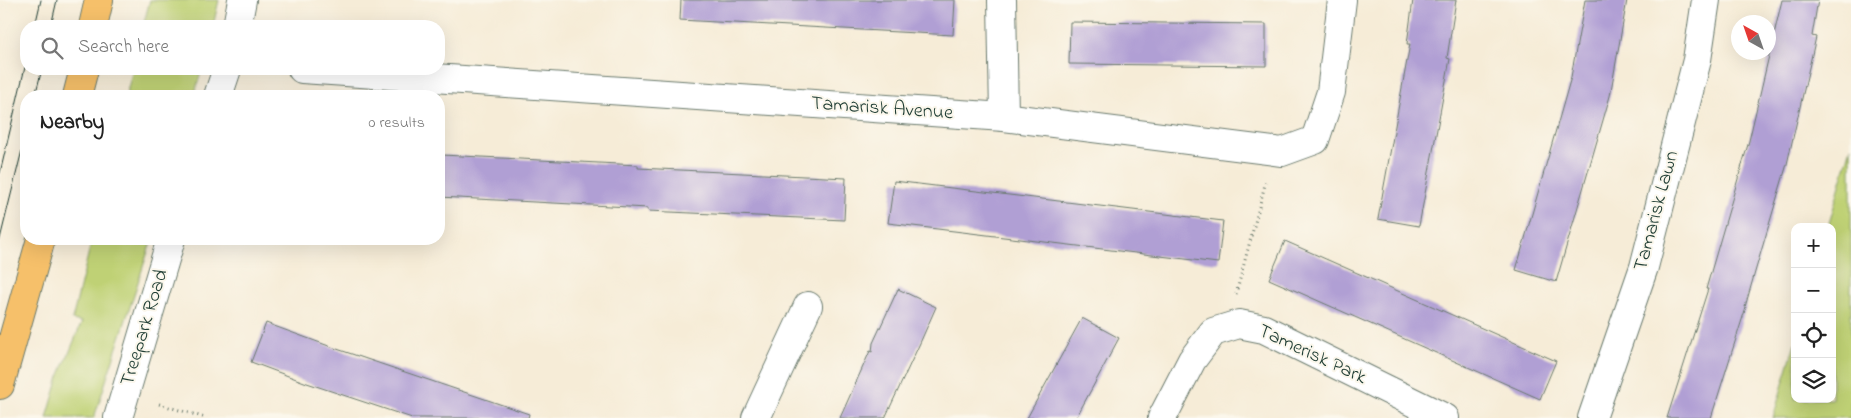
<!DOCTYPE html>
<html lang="en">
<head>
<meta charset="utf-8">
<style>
	body { margin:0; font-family:"Indie Flower",sans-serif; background:#f6f6f6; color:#222 }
	.controls { position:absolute; right:15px; bottom:15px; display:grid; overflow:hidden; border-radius:10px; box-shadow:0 5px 20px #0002 }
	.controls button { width:45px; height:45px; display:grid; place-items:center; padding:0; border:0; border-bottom:1px solid #e0e0e0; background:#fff; color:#222; font:25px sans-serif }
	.compass { position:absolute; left:1731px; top:15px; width:45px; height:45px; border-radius:50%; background:#fff; box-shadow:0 5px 20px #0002; rotate:320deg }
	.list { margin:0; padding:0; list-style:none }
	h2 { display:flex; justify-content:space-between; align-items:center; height:65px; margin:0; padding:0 20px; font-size:21px }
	h2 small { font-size:16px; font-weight:400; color:#767676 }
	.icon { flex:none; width:28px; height:28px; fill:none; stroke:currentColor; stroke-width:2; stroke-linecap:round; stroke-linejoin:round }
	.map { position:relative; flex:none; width:1851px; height:418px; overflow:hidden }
	.search { position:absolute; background:#fff; box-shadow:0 5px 20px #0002; left:20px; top:20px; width:425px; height:55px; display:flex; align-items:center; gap:12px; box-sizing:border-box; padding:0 18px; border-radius:20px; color:#767676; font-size:19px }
	.panel { position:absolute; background:#fff; box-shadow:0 5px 20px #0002; left:20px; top:90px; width:425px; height:155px; border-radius:20px }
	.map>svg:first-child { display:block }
	.green { fill:#bfd174; stroke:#6f8754 }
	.building { fill:#b09fd4 }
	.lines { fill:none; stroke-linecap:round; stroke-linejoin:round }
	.minor-casing { stroke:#6a7a6d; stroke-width:30 }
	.major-casing { stroke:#6a7a6d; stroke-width:30 }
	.path { stroke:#6a7a6d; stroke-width:3; stroke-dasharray:1 4; stroke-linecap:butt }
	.minor { stroke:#fff; stroke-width:28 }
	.major { stroke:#f6c06b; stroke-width:28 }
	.tram { stroke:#1f3d34; stroke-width:1 }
	.labels { text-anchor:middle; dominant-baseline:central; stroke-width:4; stroke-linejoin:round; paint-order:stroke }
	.street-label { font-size:20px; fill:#1f3d34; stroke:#fbf7ec }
</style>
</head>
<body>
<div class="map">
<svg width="1851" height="418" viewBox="0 0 1851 418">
	<rect width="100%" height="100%" fill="#fbf7ec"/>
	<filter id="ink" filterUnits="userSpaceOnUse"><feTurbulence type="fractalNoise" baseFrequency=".02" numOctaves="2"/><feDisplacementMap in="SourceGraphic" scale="10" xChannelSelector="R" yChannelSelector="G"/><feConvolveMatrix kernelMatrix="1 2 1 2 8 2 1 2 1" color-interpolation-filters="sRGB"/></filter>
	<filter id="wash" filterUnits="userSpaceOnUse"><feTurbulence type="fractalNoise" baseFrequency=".0096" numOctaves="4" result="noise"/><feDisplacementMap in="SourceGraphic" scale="20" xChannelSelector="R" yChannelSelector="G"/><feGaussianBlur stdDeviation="1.12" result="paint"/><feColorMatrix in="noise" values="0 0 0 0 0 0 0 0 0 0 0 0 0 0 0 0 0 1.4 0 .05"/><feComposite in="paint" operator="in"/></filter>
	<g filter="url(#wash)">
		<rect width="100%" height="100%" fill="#f6ecd7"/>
		<!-- green -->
		<g class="green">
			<polygon points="150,0 219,0 213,26 143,26"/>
			<polygon points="133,69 202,69 194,96 126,96"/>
			<polygon points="1851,147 1851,418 1773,418 1795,343 1795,399 1832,399 1832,227 1828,227"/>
			<polygon points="92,239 152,239 94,418 47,418 59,377 82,322 72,320"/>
		</g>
		<g id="blocks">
			<!-- building -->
			<g class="building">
				<polygon points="681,0 955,0 953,35 680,20"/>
				<polygon points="1413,0 1456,0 1447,58 1450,59 1419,226 1378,219 1410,44 1407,44"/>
				<polygon points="1585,0 1627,0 1610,96 1556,282 1516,270 1571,77"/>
				<polygon points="1782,0 1818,0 1812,36 1816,37 1787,164 1755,272 1745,307 1746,307 1711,418 1667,418 1708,289 1706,289 1749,141"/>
				<polygon points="1070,22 1266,24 1266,66 1069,64"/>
				<polygon points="442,155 638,165 638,168 680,170 846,178 844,220 648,211 648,208 439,197"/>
				<polygon points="894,181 1223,221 1218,263 888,223"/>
				<polygon points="1285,241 1556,361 1540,399 1269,279"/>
				<polygon points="898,289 936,307 920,343 885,418 840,418 870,351 872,352 873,343"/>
				<polygon points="1082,318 1119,338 1076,418 1027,418"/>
				<polygon points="266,323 337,349 529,414 528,418 412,418 307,383 251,362"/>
			</g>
		</g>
	</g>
	<g filter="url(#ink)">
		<use href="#blocks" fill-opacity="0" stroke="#6a7a6d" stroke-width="1"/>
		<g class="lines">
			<defs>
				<g id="minor">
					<polyline points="1002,0 1004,117"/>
					<polyline points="237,26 242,0"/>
					<polyline points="302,69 1004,117 1282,152 1315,140 1331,92 1342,0"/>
					<polyline points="218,96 227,69"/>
					<polyline points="118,418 171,239"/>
					<polyline points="756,418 808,306"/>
					<polyline points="1162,418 1192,360 1213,332 1239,324 1264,329 1445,418"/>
					<polyline points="1592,418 1644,267 1697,60 1706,0"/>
				</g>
				<g id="major">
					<polyline points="93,26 99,0"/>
					<polyline points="77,96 84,69"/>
					<polyline points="0,385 41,239"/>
				</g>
			</defs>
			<!-- minor casing -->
			<use href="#minor" class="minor-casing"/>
			<!-- major casing -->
			<use href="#major" class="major-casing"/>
			<!-- path -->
			<g class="path">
				<polyline points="1236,294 1266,181"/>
				<polyline points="159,404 206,418"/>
			</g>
			<!-- minor -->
			<use href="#minor" class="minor"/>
			<!-- major -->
			<use href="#major" class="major"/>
			<!-- tram -->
			<g class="tram">
				<polyline points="35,26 41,0"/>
				<polyline points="51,26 57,0"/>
				<polyline points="35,96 42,69"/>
				<polyline points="0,173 26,63"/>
				<polyline points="0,239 26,134"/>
			</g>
		</g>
	</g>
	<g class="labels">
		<!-- street labels -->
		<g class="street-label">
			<text transform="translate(882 109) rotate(4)">Tamarisk Avenue</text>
			<text transform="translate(1657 211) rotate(-75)">Tamarisk Lawn</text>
			<text transform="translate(145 328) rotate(-73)">Treepark Road</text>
			<text transform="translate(1312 355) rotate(25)">Tamerisk Park</text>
		</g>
	</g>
</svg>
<div class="controls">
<button>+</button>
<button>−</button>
<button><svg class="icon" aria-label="locate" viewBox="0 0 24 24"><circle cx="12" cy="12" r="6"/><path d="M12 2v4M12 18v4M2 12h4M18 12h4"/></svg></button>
<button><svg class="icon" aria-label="layers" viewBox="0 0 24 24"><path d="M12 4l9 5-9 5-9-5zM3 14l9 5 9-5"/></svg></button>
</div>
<svg class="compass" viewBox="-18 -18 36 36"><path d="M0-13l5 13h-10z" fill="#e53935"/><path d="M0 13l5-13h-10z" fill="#767676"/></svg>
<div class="search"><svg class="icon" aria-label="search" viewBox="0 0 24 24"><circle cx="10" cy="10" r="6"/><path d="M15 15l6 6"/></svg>Search here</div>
<section class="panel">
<h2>Nearby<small>0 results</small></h2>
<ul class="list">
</ul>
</section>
</div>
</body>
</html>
